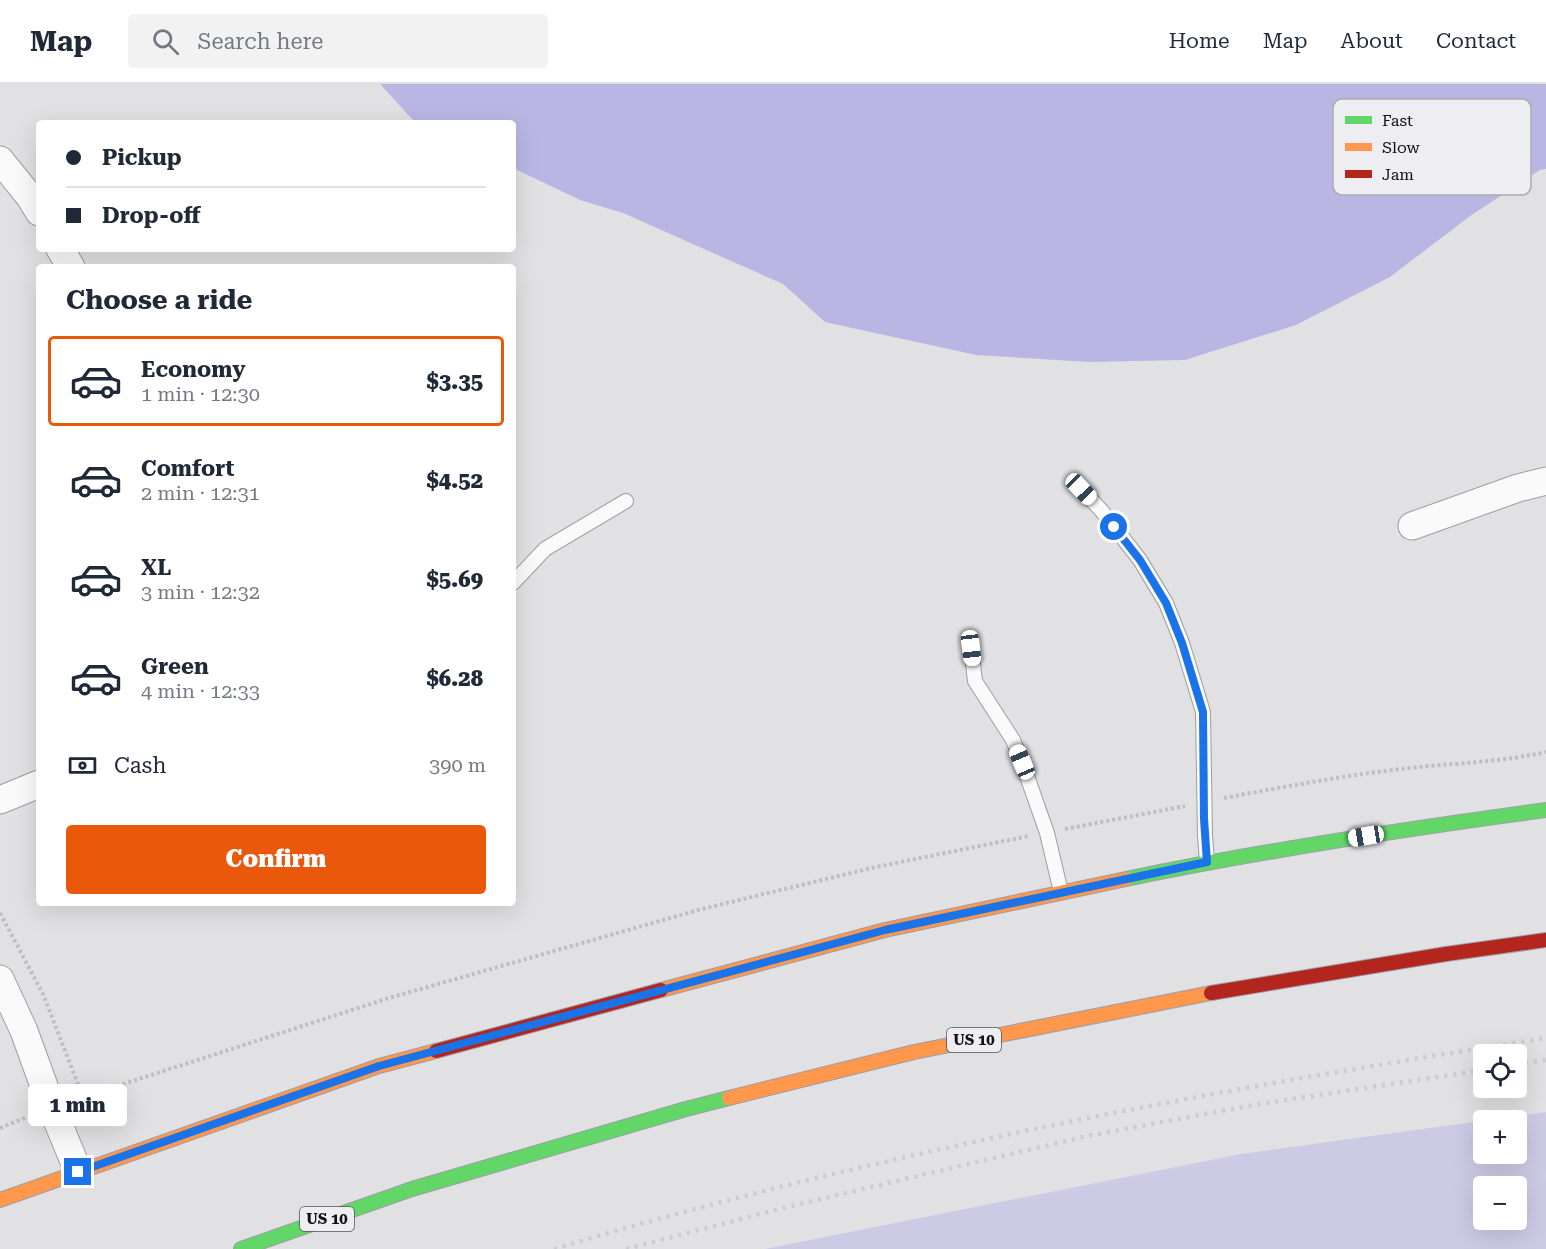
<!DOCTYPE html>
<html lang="en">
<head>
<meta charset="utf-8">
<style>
  body { margin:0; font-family:"Roboto Serif",serif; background:#f2f2f3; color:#1f2937; height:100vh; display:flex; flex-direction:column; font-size:22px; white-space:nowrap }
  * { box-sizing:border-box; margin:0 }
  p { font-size:20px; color:#747a83 }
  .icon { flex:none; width:33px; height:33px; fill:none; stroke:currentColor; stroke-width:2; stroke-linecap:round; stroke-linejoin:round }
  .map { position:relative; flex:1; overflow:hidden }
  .drawer { position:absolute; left:36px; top:180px; width:480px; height:642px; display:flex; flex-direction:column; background:#fff; border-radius:6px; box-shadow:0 6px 24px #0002 }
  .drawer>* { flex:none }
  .guide { position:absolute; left:36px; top:36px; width:480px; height:132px; border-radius:6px; box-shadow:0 6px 24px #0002; display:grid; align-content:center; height:132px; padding:0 30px; background:#fff }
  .controls { position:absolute; left:1473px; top:960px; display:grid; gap:12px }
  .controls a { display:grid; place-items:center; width:54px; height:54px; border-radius:6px; background:#fff; box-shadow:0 6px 24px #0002; font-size:30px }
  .end { position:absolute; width:27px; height:27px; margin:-14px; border:8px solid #1a73e8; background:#fff; box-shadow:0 0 0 3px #fff }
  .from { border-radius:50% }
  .bubble { position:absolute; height:42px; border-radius:6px; background:#fff; box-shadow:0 6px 24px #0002; font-size:20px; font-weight:800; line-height:42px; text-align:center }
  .car { position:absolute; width:18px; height:36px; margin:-18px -9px; border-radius:8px; box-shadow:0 0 4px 2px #0007; background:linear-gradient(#fff 24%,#345 0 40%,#fff 0 76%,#345 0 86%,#fff 0) }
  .guide b { display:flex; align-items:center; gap:21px; height:57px; font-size:22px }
  .guide b+b { border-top:2px solid #e0e1e3 }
  .guide i { width:15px; height:15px; background:#1f2937 }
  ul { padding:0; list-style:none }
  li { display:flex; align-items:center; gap:18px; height:90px; margin:0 12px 9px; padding:0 18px; border:3px solid transparent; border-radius:6px }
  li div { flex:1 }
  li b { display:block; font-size:22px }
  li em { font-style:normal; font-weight:800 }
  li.on { border-color:#ea580c }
  li>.icon { width:54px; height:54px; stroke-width:1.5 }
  h2 { padding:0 30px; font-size:27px; line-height:72px }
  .pay { display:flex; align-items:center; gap:15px; height:66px; padding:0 30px; font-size:22px }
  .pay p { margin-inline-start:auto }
  .action { display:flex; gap:12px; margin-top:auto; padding:12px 30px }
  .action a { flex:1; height:69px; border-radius:6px; background:#ea580c; color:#fff; font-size:24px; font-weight:800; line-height:69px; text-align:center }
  header { display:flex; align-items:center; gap:36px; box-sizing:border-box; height:84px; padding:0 30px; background:#fff; border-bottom:2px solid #e0e1e3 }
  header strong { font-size:28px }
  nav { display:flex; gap:33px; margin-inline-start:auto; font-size:21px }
  .search { width:420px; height:54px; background:#f2f2f3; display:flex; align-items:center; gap:15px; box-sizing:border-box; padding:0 21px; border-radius:6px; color:#747a83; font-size:22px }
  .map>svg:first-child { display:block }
  .green { fill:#cccae5; fill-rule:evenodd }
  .water { fill:#b9b6e4 }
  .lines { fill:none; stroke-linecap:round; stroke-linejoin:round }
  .lane-casing { stroke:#9e9ea1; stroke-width:16 }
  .street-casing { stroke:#9e9ea1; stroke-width:29 }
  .fast-casing { stroke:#9e9ea9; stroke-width:16 }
  .slow-casing { stroke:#9e9ea9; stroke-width:16 }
  .jam-casing { stroke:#9e9ea9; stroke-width:16 }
  .path { stroke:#bfbfbf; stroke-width:4; stroke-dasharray:3 3; stroke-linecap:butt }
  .lane { stroke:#fafafb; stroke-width:14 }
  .street { stroke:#fafafb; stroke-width:27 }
  .fast { stroke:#63d668; stroke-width:14 }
  .slow { stroke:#ff974d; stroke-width:14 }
  .jam { stroke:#b3261e; stroke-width:14 }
  .rail { stroke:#cccccd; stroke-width:4.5; stroke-dasharray:3 6; stroke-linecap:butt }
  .route { stroke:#1a73e8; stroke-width:8 }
  .labels { text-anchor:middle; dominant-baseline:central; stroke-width:4.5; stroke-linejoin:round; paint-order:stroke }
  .shield { fill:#ededf2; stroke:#545457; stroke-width:1.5 }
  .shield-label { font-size:15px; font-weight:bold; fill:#131314 }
  .key { fill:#ededf2; stroke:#acacaf; stroke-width:1.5 }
  .key-label { font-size:16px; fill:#131314 }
</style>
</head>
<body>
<header>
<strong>Map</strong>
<div class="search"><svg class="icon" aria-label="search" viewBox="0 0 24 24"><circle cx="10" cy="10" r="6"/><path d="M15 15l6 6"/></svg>Search here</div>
<nav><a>Home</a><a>Map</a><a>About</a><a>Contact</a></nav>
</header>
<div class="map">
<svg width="1546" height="1165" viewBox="0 0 1546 1165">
  <rect width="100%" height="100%" fill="#e1e1e4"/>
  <path class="green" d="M1546 1028V1165H765L1241 1070ZM1484 1036H1516V1070H1484ZM1484 1102H1516V1136H1484Z"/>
  <path class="water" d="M380 0H1546V85L1540 86 1470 132 1390 193 1296 241 1185 276 1089 278 976 271 825 238 783 200 623 129 580 116 513 84V39H420L412 35Z"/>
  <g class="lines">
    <defs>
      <path id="lane" d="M1081 405 1101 426 1140 476 1166 519 1182 559 1203 628 1205 752 1207 778
        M513 499 545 465 626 417
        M971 564 975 597 1013 656 1022 678 1047 749 1061 808"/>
      <path id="street" d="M0 76 30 113 39 128
        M60 165 71 183
        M1412 442 1518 404 1546 397
        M0 716 39 700
        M0 895 24 947 52 1024 78 1087"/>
      <path id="fast" d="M1126 795C1265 766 1405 745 1546 726
        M241 1165 412 1105 686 1025 729 1014"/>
      <path id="slow" d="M661 906 885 846 1126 795
        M729 1014 914 968 1211 909
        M0 1116 379 982 436 967"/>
      <path id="jam" d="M1211 909 1446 870 1546 856
        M436 967 661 906"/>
    </defs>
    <use href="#lane" class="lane-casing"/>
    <use href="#street" class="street-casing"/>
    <use href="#fast" class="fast-casing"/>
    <use href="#slow" class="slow-casing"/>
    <use href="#jam" class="jam-casing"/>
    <path class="path" d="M1224 714C1283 703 1341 692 1401 685 1449 679 1498 679 1546 668
      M1065 745 1185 722
      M0 829 43 910 83 1013
      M77 1015 389 914 702 825 876 783 1029 752
      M0 1044 27 1033"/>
    <use href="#lane" class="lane"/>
    <use href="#street" class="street"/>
    <use href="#fast" class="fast"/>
    <use href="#slow" class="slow"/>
    <use href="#jam" class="jam"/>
    <path class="rail" d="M1516 980 1546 976
      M554 1165C878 1068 1211 1006 1546 954
      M626 1165 787 1123 1087 1052 1259 1020 1484 986"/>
  </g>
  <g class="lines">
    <path class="route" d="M78 1088 379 982 885 846 1207 778 1204 735 1203 628 1182 559 1166 519 1140 476 1114 443"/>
  </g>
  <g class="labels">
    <g class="shield">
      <rect x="947" y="944" width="54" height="24" rx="4.5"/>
      <rect x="300" y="1123" width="54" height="24" rx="4.5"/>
    </g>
    <g class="shield-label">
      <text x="974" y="956">US 10</text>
      <text x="327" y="1135">US 10</text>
    </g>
  </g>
  <rect x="1333" y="15" width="198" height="96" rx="9" class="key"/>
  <rect x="1345" y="32" width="27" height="8" fill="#63d668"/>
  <rect x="1345" y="59" width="27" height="8" fill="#ff974d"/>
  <rect x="1345" y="86" width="27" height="8" fill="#b3261e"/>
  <g class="key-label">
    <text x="1382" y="42">Fast</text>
    <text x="1382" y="69">Slow</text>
    <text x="1382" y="96">Jam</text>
  </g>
</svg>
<div class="controls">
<a><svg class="icon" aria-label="locate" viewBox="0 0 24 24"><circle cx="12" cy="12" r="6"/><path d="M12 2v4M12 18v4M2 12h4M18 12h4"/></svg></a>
<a>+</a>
<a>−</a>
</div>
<i class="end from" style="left:1114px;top:443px"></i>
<i class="end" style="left:78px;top:1088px"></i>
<div class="bubble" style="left:28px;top:1000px;width:99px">1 min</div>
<i class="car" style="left:1081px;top:405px;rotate:136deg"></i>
<i class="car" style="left:971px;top:564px;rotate:173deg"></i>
<i class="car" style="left:1022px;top:678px;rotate:337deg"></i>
<i class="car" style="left:1366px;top:752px;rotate:261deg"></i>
<div class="guide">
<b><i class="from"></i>Pickup</b>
<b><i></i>Drop-off</b>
</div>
<section class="drawer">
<h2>Choose a ride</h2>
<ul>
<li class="on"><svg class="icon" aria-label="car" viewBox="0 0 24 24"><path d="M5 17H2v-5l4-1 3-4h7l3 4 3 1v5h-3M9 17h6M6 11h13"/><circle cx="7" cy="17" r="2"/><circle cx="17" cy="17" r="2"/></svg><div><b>Economy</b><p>1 min · 12:30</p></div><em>$3.35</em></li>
<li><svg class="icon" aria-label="car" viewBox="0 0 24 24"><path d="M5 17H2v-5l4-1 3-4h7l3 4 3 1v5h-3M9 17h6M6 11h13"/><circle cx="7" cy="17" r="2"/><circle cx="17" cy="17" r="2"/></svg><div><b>Comfort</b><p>2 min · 12:31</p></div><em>$4.52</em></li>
<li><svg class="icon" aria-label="car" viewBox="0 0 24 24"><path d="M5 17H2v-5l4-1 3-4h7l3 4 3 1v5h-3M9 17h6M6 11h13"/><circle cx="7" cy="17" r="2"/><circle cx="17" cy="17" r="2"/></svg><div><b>XL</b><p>3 min · 12:32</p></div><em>$5.69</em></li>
<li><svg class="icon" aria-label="car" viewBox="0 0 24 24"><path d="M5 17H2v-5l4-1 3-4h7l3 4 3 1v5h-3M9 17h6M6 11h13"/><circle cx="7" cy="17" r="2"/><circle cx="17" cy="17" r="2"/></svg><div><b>Green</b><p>4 min · 12:33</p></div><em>$6.28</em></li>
</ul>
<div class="pay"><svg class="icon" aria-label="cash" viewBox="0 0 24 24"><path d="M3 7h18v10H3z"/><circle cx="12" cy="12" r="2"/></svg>Cash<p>390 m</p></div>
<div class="action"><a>Confirm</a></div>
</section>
</div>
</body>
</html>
